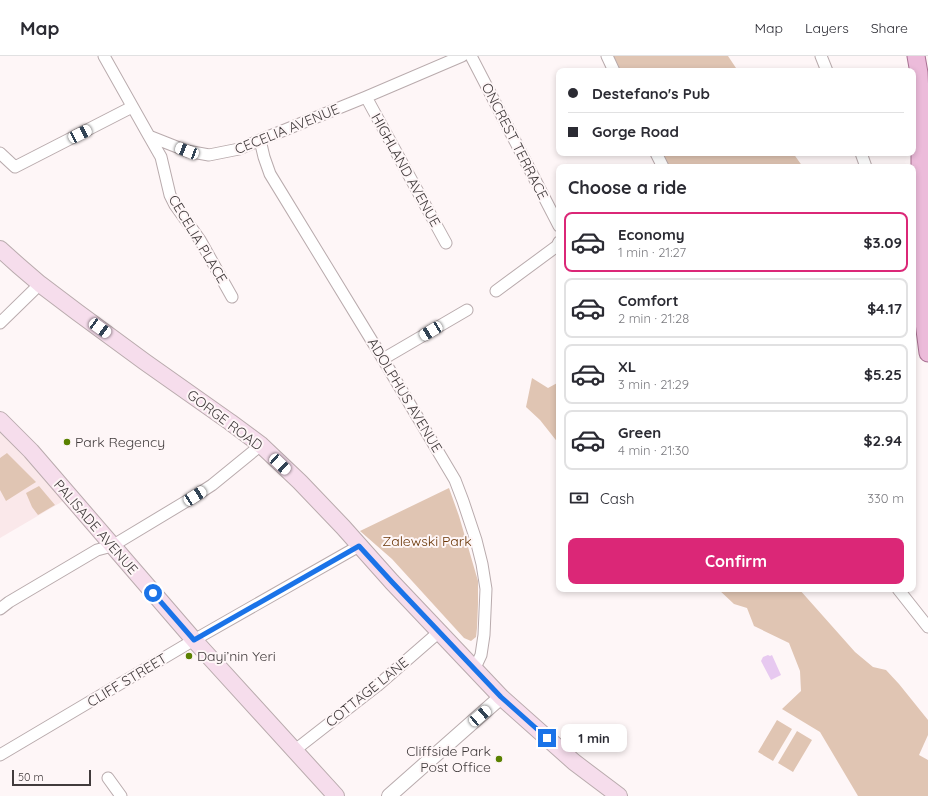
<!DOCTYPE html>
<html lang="en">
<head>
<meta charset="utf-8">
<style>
  body { margin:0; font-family:Quicksand,sans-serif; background:#f2f2f3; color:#2b2b33; height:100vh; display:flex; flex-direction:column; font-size:15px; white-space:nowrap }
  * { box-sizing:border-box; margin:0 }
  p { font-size:13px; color:#7c7c81 }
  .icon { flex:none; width:22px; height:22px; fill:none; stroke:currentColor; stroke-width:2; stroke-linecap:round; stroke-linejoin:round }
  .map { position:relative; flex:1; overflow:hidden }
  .side { position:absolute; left:556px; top:108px; width:360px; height:428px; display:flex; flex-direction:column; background:#fff; border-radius:8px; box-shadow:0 2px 6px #0003 }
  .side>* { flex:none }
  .banner { position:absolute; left:556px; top:12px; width:360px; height:88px; border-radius:8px; box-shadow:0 2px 6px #0003; display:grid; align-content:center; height:88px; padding:0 12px; background:#fff }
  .scale { position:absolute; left:12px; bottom:10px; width:79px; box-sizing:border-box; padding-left:4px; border:2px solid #413b3c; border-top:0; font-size:11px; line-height:14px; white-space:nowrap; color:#413b3c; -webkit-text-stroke:3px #fef6f7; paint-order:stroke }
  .end { position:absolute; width:18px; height:18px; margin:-9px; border:5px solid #1a73e8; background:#fff; box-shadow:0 0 0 2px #fff }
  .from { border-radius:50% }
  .bubble { position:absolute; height:28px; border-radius:8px; background:#fff; box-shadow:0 2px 6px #0003; font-size:13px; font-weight:700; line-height:28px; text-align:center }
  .car { position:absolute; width:12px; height:24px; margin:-12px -6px; border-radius:5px; box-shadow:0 0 3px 1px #0007; background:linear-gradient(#fff 24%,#345 0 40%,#fff 0 76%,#345 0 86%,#fff 0) }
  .banner b { display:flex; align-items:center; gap:14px; height:38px; font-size:15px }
  .banner b+b { border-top:1px solid #e1e1e2 }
  .banner i { width:10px; height:10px; background:#2b2b33 }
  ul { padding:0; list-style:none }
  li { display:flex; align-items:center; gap:12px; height:60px; margin:0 8px 6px; padding:0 4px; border:2px solid #e1e1e2; border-radius:8px }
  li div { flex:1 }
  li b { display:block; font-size:15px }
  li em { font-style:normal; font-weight:700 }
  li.on { border-color:#db2777 }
  li>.icon { width:36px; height:36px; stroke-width:1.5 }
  h2 { padding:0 12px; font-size:18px; line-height:48px }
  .pay { display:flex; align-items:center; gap:10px; height:44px; padding:0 12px; font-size:15px }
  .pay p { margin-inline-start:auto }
  .button { display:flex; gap:8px; margin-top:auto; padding:8px 12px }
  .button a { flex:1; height:46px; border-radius:8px; background:#db2777; color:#fff; font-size:16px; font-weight:700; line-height:46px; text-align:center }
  header { display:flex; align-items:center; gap:24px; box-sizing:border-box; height:56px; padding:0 20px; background:#fff; border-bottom:1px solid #e1e1e2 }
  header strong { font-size:19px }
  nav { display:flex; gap:22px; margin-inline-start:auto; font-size:14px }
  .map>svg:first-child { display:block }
  .built { fill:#fae8ea }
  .green { fill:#e0c5b3 }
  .water { fill:#e7c9f0 }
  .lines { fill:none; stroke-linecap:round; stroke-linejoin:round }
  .minor-casing { stroke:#b9abad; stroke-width:13 }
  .tertiary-casing { stroke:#b9abad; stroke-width:16 }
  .secondary-casing { stroke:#b9abad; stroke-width:18 }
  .primary-casing { stroke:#a87192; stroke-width:19 }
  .minor { stroke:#fff; stroke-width:11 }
  .tertiary { stroke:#fff; stroke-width:14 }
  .secondary { stroke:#f6ddec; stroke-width:16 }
  .primary { stroke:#ecbbda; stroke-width:17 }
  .route { stroke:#1a73e8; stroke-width:5 }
  .poi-dot { fill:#5a8100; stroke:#fef6f7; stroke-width:1.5 }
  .labels { text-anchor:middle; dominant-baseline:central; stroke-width:4; stroke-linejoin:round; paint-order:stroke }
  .street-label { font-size:14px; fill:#413b3c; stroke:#fef6f7 }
  .poi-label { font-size:14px; fill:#413b3c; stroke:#fef6f7; text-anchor:start }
  .park-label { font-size:14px; fill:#693505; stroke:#fef6f7 }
</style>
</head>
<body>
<header>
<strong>Map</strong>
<nav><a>Map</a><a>Layers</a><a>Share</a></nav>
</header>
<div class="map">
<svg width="928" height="740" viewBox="0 0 928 740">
  <rect width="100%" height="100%" fill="#fef6f7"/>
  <path class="built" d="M0 364 70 441 0 482Z"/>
  <path class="green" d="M607 0H728L738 15H614Z
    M656 97H793L803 111H663Z
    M532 322 548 332 559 326V388L540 364 526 351Z
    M7 397 36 426 6 445 0 434V402Z
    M39 430 55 449 38 459 32 451 26 437Z
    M449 432 459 460 478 525V548L477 572 476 581 471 585 464 582 392 503 360 475Z
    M718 533H799L855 596 873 611 886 614 899 628 928 664V679L919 699 928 704V740H858L820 676 782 653 801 635 800 615 789 587 754 570 747 552 734 548Z
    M777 664 792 673 773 705 758 696Z
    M797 675 812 684 793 716 778 707Z"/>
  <path class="water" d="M768 599 770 600 772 599 781 619 771 624 761 605 763 601Z"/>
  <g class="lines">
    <defs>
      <path id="minor" d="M104 0 149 80 187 95 209 99 239 93 260 84 366 41 462 0
        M471 0 559 170
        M607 0 614 15
        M821 0 827 15
        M366 41 446 187
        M149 80 161 101 170 139 175 149 200 184 232 241
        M260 84 264 101 270 118 383 303 455 424 463 445 476 484 482 508 486 533 484 579 481 599 474 614
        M0 97 15 111 132 51
        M656 97 663 111
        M861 97 866 111
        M496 235 557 190 559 186
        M0 267 40 228
        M383 303 467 254
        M898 533 928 571
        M0 553 9 546 97 494 112 490 195 440 212 429 261 389
        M295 694 377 630 439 576
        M0 699 194 584 359 490
        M108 722 121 740"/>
      <path id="tertiary" d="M389 740 501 641"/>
      <path id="secondary" d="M0 193 19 210 40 228 77 256 145 306 230 366 261 389 300 426 343 471 392 526 501 641 574 706 619 740
        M0 364 31 395 194 584 336 740"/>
      <path id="primary" d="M916 0 919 17 920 38V140L922 251 928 297"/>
    </defs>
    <use href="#minor" class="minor-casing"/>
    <use href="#tertiary" class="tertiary-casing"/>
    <use href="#secondary" class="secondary-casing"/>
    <use href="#primary" class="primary-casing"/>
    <use href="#minor" class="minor"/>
    <use href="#tertiary" class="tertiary"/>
    <use href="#secondary" class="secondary"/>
    <use href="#primary" class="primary"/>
  </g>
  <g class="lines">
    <path class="route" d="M153 537 194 584 359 490 392 526 501 641 547 682"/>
  </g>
  <g class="poi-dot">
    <circle cx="67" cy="386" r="4"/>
    <circle cx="189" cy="600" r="4"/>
    <circle cx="499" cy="703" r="4"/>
  </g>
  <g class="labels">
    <g class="street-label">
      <text transform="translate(287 73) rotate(-22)">CECELIA AVENUE</text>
      <text transform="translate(515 85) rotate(63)">ONCREST TERRACE</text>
      <text transform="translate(406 114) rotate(61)">HIGHLAND AVENUE</text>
      <text transform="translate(198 183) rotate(59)">CECELIA PLACE</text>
      <text transform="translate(405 339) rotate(59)">ADOLPHUS AVENUE</text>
      <text transform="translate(225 364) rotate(37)">GORGE ROAD</text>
      <text transform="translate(96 471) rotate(49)">PALISADE AVENUE</text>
      <text transform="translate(127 624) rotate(-31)">CLIFF STREET</text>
      <text transform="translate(367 636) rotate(-39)">COTTAGE LANE</text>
    </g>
    <g class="poi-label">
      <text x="75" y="386">Park Regency</text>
      <text x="197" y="600">Dayi’nin Yeri</text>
      <text x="491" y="695" text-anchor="end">Cliffside Park<tspan x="491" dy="16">Post Office</tspan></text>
    </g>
    <g class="park-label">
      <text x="427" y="485">Zalewski Park</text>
    </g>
  </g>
</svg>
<div class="scale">50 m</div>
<i class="end from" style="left:153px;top:537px"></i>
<i class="end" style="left:547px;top:682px"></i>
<div class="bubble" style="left:561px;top:668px;width:66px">1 min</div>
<i class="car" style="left:80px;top:78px;rotate:63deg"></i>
<i class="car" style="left:187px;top:95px;rotate:291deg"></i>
<i class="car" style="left:100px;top:272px;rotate:126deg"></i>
<i class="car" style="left:431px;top:275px;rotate:239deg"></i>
<i class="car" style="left:280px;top:408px;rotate:133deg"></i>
<i class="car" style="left:195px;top:440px;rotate:57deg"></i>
<i class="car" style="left:480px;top:660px;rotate:49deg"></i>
<div class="banner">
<b><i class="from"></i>Destefano's Pub</b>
<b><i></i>Gorge Road</b>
</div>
<section class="side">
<h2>Choose a ride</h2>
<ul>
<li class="on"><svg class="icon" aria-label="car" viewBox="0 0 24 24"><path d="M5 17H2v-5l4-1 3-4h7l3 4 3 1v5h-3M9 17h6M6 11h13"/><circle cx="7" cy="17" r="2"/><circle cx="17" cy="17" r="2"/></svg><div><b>Economy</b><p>1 min · 21:27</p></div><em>$3.09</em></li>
<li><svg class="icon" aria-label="car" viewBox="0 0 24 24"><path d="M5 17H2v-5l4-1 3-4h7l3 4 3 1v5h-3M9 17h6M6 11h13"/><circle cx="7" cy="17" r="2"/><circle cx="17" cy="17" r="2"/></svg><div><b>Comfort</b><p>2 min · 21:28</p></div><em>$4.17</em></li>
<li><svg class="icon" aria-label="car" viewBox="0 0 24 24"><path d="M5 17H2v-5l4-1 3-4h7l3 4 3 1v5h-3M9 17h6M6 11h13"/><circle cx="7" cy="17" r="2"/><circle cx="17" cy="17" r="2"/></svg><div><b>XL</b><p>3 min · 21:29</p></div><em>$5.25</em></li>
<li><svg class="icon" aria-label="car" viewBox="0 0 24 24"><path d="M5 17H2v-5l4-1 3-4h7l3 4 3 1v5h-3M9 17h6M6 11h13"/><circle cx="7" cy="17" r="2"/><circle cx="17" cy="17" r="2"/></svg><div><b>Green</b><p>4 min · 21:30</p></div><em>$2.94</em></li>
</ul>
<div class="pay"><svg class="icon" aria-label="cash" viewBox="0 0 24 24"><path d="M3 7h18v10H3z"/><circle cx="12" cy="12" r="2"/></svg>Cash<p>330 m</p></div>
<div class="button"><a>Confirm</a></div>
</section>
</div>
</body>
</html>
